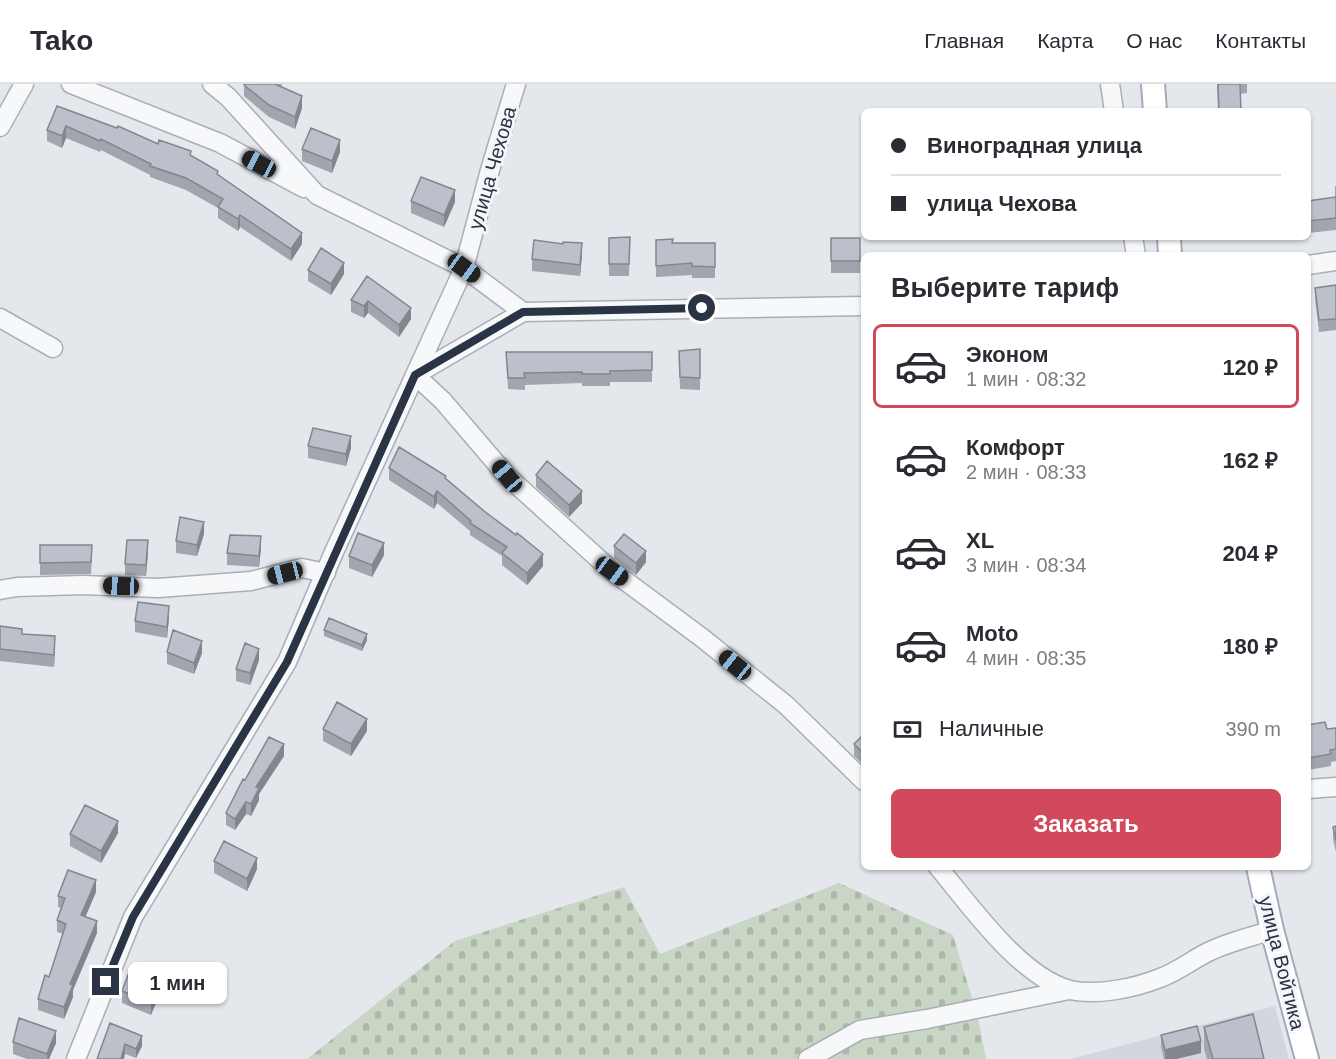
<!DOCTYPE html>
<html lang="ru">
<head>
<meta charset="utf-8">
<style>
  body { margin:0; font-family:Arial,sans-serif; background:#f7f7f7; color:#2b2b33; height:100vh; display:flex; flex-direction:column; font-size:22px; white-space:nowrap }
  * { box-sizing:border-box; margin:0 }
  p { font-size:20px; color:#7c7c81 }
  .icon { flex:none; width:33px; height:33px; fill:none; stroke:currentColor; stroke-width:2; stroke-linecap:round; stroke-linejoin:round }
  .map { position:relative; flex:1; overflow:hidden }
  .drawer { position:absolute; left:861px; top:168px; width:450px; height:618px; display:flex; flex-direction:column; background:#fff; border-radius:9px; box-shadow:0 2px 4px #0004 }
  .drawer>* { flex:none }
  .hud { position:absolute; left:861px; top:24px; width:450px; height:132px; border-radius:9px; box-shadow:0 2px 4px #0004; display:grid; align-content:center; height:132px; padding:0 30px; background:#fff }
  .end { position:absolute; width:27px; height:27px; margin:-14px; border:8px solid #2b3445; background:#fff; box-shadow:0 0 0 3px #fff }
  .from { border-radius:50% }
  .bubble { position:absolute; height:42px; border-radius:9px; background:#fff; box-shadow:0 2px 4px #0004; font-size:20px; font-weight:700; line-height:42px; text-align:center }
  .car { position:absolute; width:18px; height:36px; margin:-18px -9px; border-radius:8px; box-shadow:0 0 4px 2px #0007; background:linear-gradient(#222 24%,#8ab4d8 0 40%,#222 0 76%,#8ab4d8 0 86%,#222 0) }
  .hud b { display:flex; align-items:center; gap:21px; height:57px; font-size:22px }
  .hud b+b { border-top:2px solid #e1e1e2 }
  .hud i { width:15px; height:15px; background:#2b2b33 }
  ul { padding:0; list-style:none }
  li { display:flex; align-items:center; gap:18px; height:84px; margin:0 12px 9px; padding:0 18px; border:3px solid transparent; border-radius:9px }
  li div { flex:1 }
  li b { display:block; font-size:22px }
  li em { font-style:normal; font-weight:700 }
  li.active { border-color:#d1495b }
  li>.icon { width:54px; height:54px; stroke-width:1.5 }
  h2 { padding:0 30px; font-size:27px; line-height:72px }
  .pay { display:flex; align-items:center; gap:15px; height:66px; padding:0 30px; font-size:22px }
  .pay p { margin-inline-start:auto }
  .cta { display:flex; gap:12px; margin-top:auto; padding:12px 30px }
  .cta a { flex:1; height:69px; border-radius:9px; background:#d1495b; color:#fff; font-size:24px; font-weight:700; line-height:69px; text-align:center }
  header { display:flex; align-items:center; gap:36px; box-sizing:border-box; height:84px; padding:0 30px; background:#fff; border-bottom:2px solid #e1e1e2 }
  header strong { font-size:28px }
  nav { display:flex; gap:33px; margin-inline-start:auto; font-size:21px }
  .map>svg:first-child { display:block }
  .built { fill:#d2d6de }
  .cemetery { fill:url(#cemetery-stones) }
  .lines { fill:none; stroke-linecap:round; stroke-linejoin:round }
  .minor-casing { stroke:#a9aeb7; stroke-width:21 }
  .major-casing { stroke:#a3abb8; stroke-width:26 }
  .minor { stroke:#f7f8fa; stroke-width:18 }
  .major { stroke:#fff; stroke-width:22 }
  .wall { fill:#a1a5ae }
  .shaded-wall { fill:#83868d }
  .building { fill:#bbc0ca; stroke:#83868d; stroke-width:1.5 }
  .route { stroke:#2b3445; stroke-width:8 }
  .labels { text-anchor:middle; dominant-baseline:central; stroke-width:6; stroke-linejoin:round; paint-order:stroke }
  .street-label { font-size:20px; fill:#2b3445; stroke:#f4f6f9 }
</style>
</head>
<body>
<header>
<strong>Tako</strong>
<nav><a>Главная</a><a>Карта</a><a>О нас</a><a>Контакты</a></nav>
</header>
<div class="map">
<svg width="1336" height="975" viewBox="0 0 1336 975">
  <defs>
    <pattern id="cemetery-stones" width="16" height="16" patternUnits="userSpaceOnUse" patternTransform="scale(1.5)"><rect width="16" height="16" fill="#c9d6c5"/><path d="M2 7V4a2 2 0 0 1 4 0v3zM10 15v-3a2 2 0 0 1 4 0v3z" fill="#adb8ab"/></pattern>
  </defs>
  <rect width="100%" height="100%" fill="#e4e7ec"/>
  <path class="built" d="M1275 922 1289 975H1070Z"/>
  <path class="cemetery" d="M839 799 953 851 978 934 986 975H307L455 857 624 803 660 870Z"/>
  <g class="lines">
    <defs>
      <path id="minor" d="M71 0 220 59 304 104
        M212 0 228 13 317 111 464 184 523 228 864 222
        M1110 0 1114 27
        M0 43 24 0
        M1133 153 1136 171
        M1308 181 1336 177
        M523 228 415 291 443 317 507 392 612 487 701 553 786 621 864 697
        M0 234 53 264
        M0 506 17 503 83 501 158 504 251 497 302 484 326 489
        M1308 705 1336 703
        M938 783C970 821 1020 893 1070 906 1097 912 1135 904 1160 894 1177 888 1192 876 1208 868 1228 858 1251 853 1272 846
        M76 975 133 833 287 578 334 468 464 184 490 86 516 0
        M808 975 860 946 927 935 1069 906"/>
      <path id="major" d="M1153 0 1155 27
        M1169 153 1170 171
        M1258 783 1272 846 1307 975"/>
    </defs>
    <use href="#minor" class="minor-casing"/>
    <use href="#major" class="major-casing"/>
    <use href="#minor" class="minor"/>
    <use href="#major" class="major"/>
  </g>
  <path class="wall" d="M282 0 281 3 302 24 295 45 269 33 244 12V1Z
    M1217 0H1247V9L1240 10 1241 27H1218Z
    M57 22 191 72 218 91 302 160 291 177 240 143 238 147 218 134V124L186 106 150 93V91L101 66 100 68 66 54 62 64 47 57V46Z
    M302 65 340 68 332 89 302 77Z
    M1335 102H1336V146L1308 149V117L1335 114Z
    M411 117 455 118 444 143 411 129Z
    M630 153 629 192H609V154Z
    M831 154H860V189H831Z
    M656 156 672 159H715V194H692V191L656 193Z
    M582 171 580 192 532 187V175Z
    M308 186 344 190 331 211 308 197Z
    M367 192 411 235 399 253 368 229 364 234 351 228V216Z
    M1336 201V246L1319 248 1315 215V204Z
    M700 265V306L680 305 679 278Z
    M506 268H652V298H610V302H582V299L525 301V306L508 305Z
    M308 362 351 364 346 382 308 374Z
    M389 384 446 395 543 482 527 501 502 481V472L470 451V447L437 419 434 425 389 396Z
    M536 391 582 419 569 433 536 403Z
    M204 450 197 472 176 469V457Z
    M40 461 92 473 91 490 40 491Z
    M614 462 646 478 636 491 614 474Z
    M261 464 259 483 227 481V469Z
    M148 468 146 492 125 491V480Z
    M384 471 372 493 349 484V472Z
    M169 533 167 554 135 548V537Z
    M0 542 55 564 54 583 0 577Z
    M324 546 367 556 362 567 324 552Z
    M167 568 202 569 194 590 167 580Z
    M259 576 250 601 236 597V585Z
    M1308 641 1327 645 1336 644V677L1331 678V682L1308 686Z
    M323 645 367 647 351 672 323 657Z
    M864 650V681L854 672V660Z
    M284 672 259 710V716L251 732 246 730 235 746 226 741V729L245 696Z
    M1336 742V768L1333 755V743Z
    M118 749 101 779 70 762V750Z
    M214 777 257 785 247 807 214 789Z
    M96 808 85 833 97 849 73 906V913L64 935 38 926V915L49 893 63 850 57 848V836L61 824 58 823V812Z
    M122 907 158 914 151 931 122 919Z
    M110 939 142 962 136 974 125 970Z
    M1204 943 1264 975H1207L1204 965Z
    M1161 951 1201 969 1176 975H1164L1161 963Z
    M13 958 56 959 49 975H27L13 970Z"/>
  <path class="shaded-wall" d="M302 12V24L295 45V33Z
    M66 42V54L62 64V52Z
    M340 56V68L332 89V77Z
    M455 106V118L444 143V131Z
    M240 131V143L238 147V135Z
    M302 149V160L291 177V165Z
    M582 159V171L580 192V181Z
    M344 179V190L331 211V200Z
    M368 217V229L364 234V222Z
    M411 224V235L399 253V241Z
    M351 352V364L346 382V370Z
    M437 407V419L434 425V413Z
    M582 407V419L569 433V421Z
    M204 438V450L197 472V461Z
    M261 452V464L259 483V472Z
    M148 456V468L146 492V481Z
    M384 459V471L372 493V481Z
    M646 467V478L636 491V479Z
    M543 470V482L527 501V489Z
    M169 522V533L167 554V543Z
    M367 550V556L362 567V561Z
    M55 552V564L54 583V571Z
    M202 557V569L194 590V579Z
    M259 565V576L250 601V589Z
    M367 635V647L351 672V660Z
    M284 660V672L259 710V716L251 732V720L256 703Z
    M246 718V730L235 746V735Z
    M118 737V749L101 779V767Z
    M257 774V785L247 807V795Z
    M96 796V808L81 843V831Z
    M97 837V849L73 906V913L64 935V923L70 900Z
    M158 902V914L151 931V919Z
    M56 947V959L49 975H47V970Z
    M142 952V962L136 974V965Z
    M1201 957V969L1176 975H1165V966Z
    M125 960V970L124 975H121Z"/>
  <path class="building" d="M244 0H275L302 12 295 33 269 21 244 1Z
    M1218 0H1240L1241 27H1219Z
    M57 22 117 44 118 42 158 60 159 56 191 67 190 71 218 87 217 90 302 149 291 165 240 131 238 135 218 123 223 115 186 94 150 82 151 80 101 55 100 57 66 42 62 52 47 46Z
    M311 44 340 56 332 77 302 65Z
    M421 93 455 106 444 131 411 117Z
    M1336 113V134L1308 137V117Z
    M630 153 629 180H609V154Z
    M831 154H860V177H831Z
    M673 155 672 159H715V183L692 182V179L656 182V156Z
    M534 156 563 160V158L582 159 580 181 532 175Z
    M321 164 344 179 331 200 308 186Z
    M367 192 411 224 399 241 368 217 364 222 351 216Z
    M1336 201V235L1319 236 1315 204Z
    M700 265V294L680 293 679 267Z
    M506 268H652V286L610 287V290H582V288L524 289 525 294H508Z
    M313 344 351 352 346 370 308 362Z
    M399 363 446 392 445 394 484 427 516 451 517 449 543 470 527 489 502 469 507 463 470 439 471 437 437 407 434 413 389 384Z
    M547 377 582 407 569 421 536 391Z
    M180 433 204 438 197 461 176 457Z
    M358 449 384 459 372 481 349 472Z
    M624 450 646 467 636 479 614 462Z
    M230 451 261 452 259 472 227 469Z
    M127 456H148L146 481 125 480Z
    M40 461H92L91 478 40 479Z
    M138 518 169 522 167 543 135 537Z
    M329 534 367 550 362 561 324 546Z
    M0 542 22 545V550L55 552 54 571 0 565Z
    M173 546 202 557 194 579 167 568Z
    M245 559 259 565 250 589 236 585Z
    M337 618 367 635 351 660 323 645Z
    M1325 638 1327 645 1336 644V665L1330 666 1331 670 1308 674V641Z
    M864 650V670L854 660Z
    M269 653 284 660 256 703 259 704 251 720 246 718 235 735 226 729 243 695 245 696Z
    M85 721 118 737 101 767 70 750Z
    M1336 742V756L1333 743Z
    M224 757 257 774 247 795 214 777Z
    M68 786 96 796 81 831 97 837 70 900 73 901 64 923 38 915 45 891 49 893 66 840 57 836 65 814 58 812Z
    M128 891 158 902 151 919 122 907Z
    M1253 930 1264 975H1213L1204 943Z
    M19 934 56 947 47 970 13 958Z
    M110 939 142 952 136 965 125 960 121 975H97Z
    M1197 942 1201 957 1165 966 1161 951Z"/>
  <g class="lines">
    <path class="route" d="M106 898 133 833 287 578 415 291 523 228 702 224"/>
  </g>
  <g class="labels">
    <g class="street-label">
      <text transform="translate(492 84) rotate(-74)">улица Чехова</text>
      <text transform="translate(1282 879) rotate(76)">улица Войтика</text>
    </g>
  </g>
</svg>
<i class="end from" style="left:702px;top:224px"></i>
<i class="end" style="left:106px;top:898px"></i>
<div class="bubble" style="left:128px;top:878px;width:99px">1 мин</div>
<i class="car" style="left:259px;top:80px;rotate:298deg"></i>
<i class="car" style="left:464px;top:184px;rotate:126deg"></i>
<i class="car" style="left:507px;top:392px;rotate:320deg"></i>
<i class="car" style="left:612px;top:487px;rotate:126deg"></i>
<i class="car" style="left:285px;top:489px;rotate:256deg"></i>
<i class="car" style="left:121px;top:502px;rotate:272deg"></i>
<i class="car" style="left:735px;top:581px;rotate:309deg"></i>
<div class="hud">
<b><i class="from"></i>Виноградная улица</b>
<b><i></i>улица Чехова</b>
</div>
<section class="drawer">
<h2>Выберите тариф</h2>
<ul>
<li class="active"><svg class="icon" aria-label="car" viewBox="0 0 24 24"><path d="M5 17H2v-5l4-1 3-4h7l3 4 3 1v5h-3M9 17h6M6 11h13"/><circle cx="7" cy="17" r="2"/><circle cx="17" cy="17" r="2"/></svg><div><b>Эконом</b><p>1 мин · 08:32</p></div><em>120 ₽</em></li>
<li><svg class="icon" aria-label="car" viewBox="0 0 24 24"><path d="M5 17H2v-5l4-1 3-4h7l3 4 3 1v5h-3M9 17h6M6 11h13"/><circle cx="7" cy="17" r="2"/><circle cx="17" cy="17" r="2"/></svg><div><b>Комфорт</b><p>2 мин · 08:33</p></div><em>162 ₽</em></li>
<li><svg class="icon" aria-label="car" viewBox="0 0 24 24"><path d="M5 17H2v-5l4-1 3-4h7l3 4 3 1v5h-3M9 17h6M6 11h13"/><circle cx="7" cy="17" r="2"/><circle cx="17" cy="17" r="2"/></svg><div><b>XL</b><p>3 мин · 08:34</p></div><em>204 ₽</em></li>
<li><svg class="icon" aria-label="car" viewBox="0 0 24 24"><path d="M5 17H2v-5l4-1 3-4h7l3 4 3 1v5h-3M9 17h6M6 11h13"/><circle cx="7" cy="17" r="2"/><circle cx="17" cy="17" r="2"/></svg><div><b>Moto</b><p>4 мин · 08:35</p></div><em>180 ₽</em></li>
</ul>
<div class="pay"><svg class="icon" aria-label="cash" viewBox="0 0 24 24"><path d="M3 7h18v10H3z"/><circle cx="12" cy="12" r="2"/></svg>Наличные<p>390 m</p></div>
<div class="cta"><a>Заказать</a></div>
</section>
</div>
</body>
</html>
